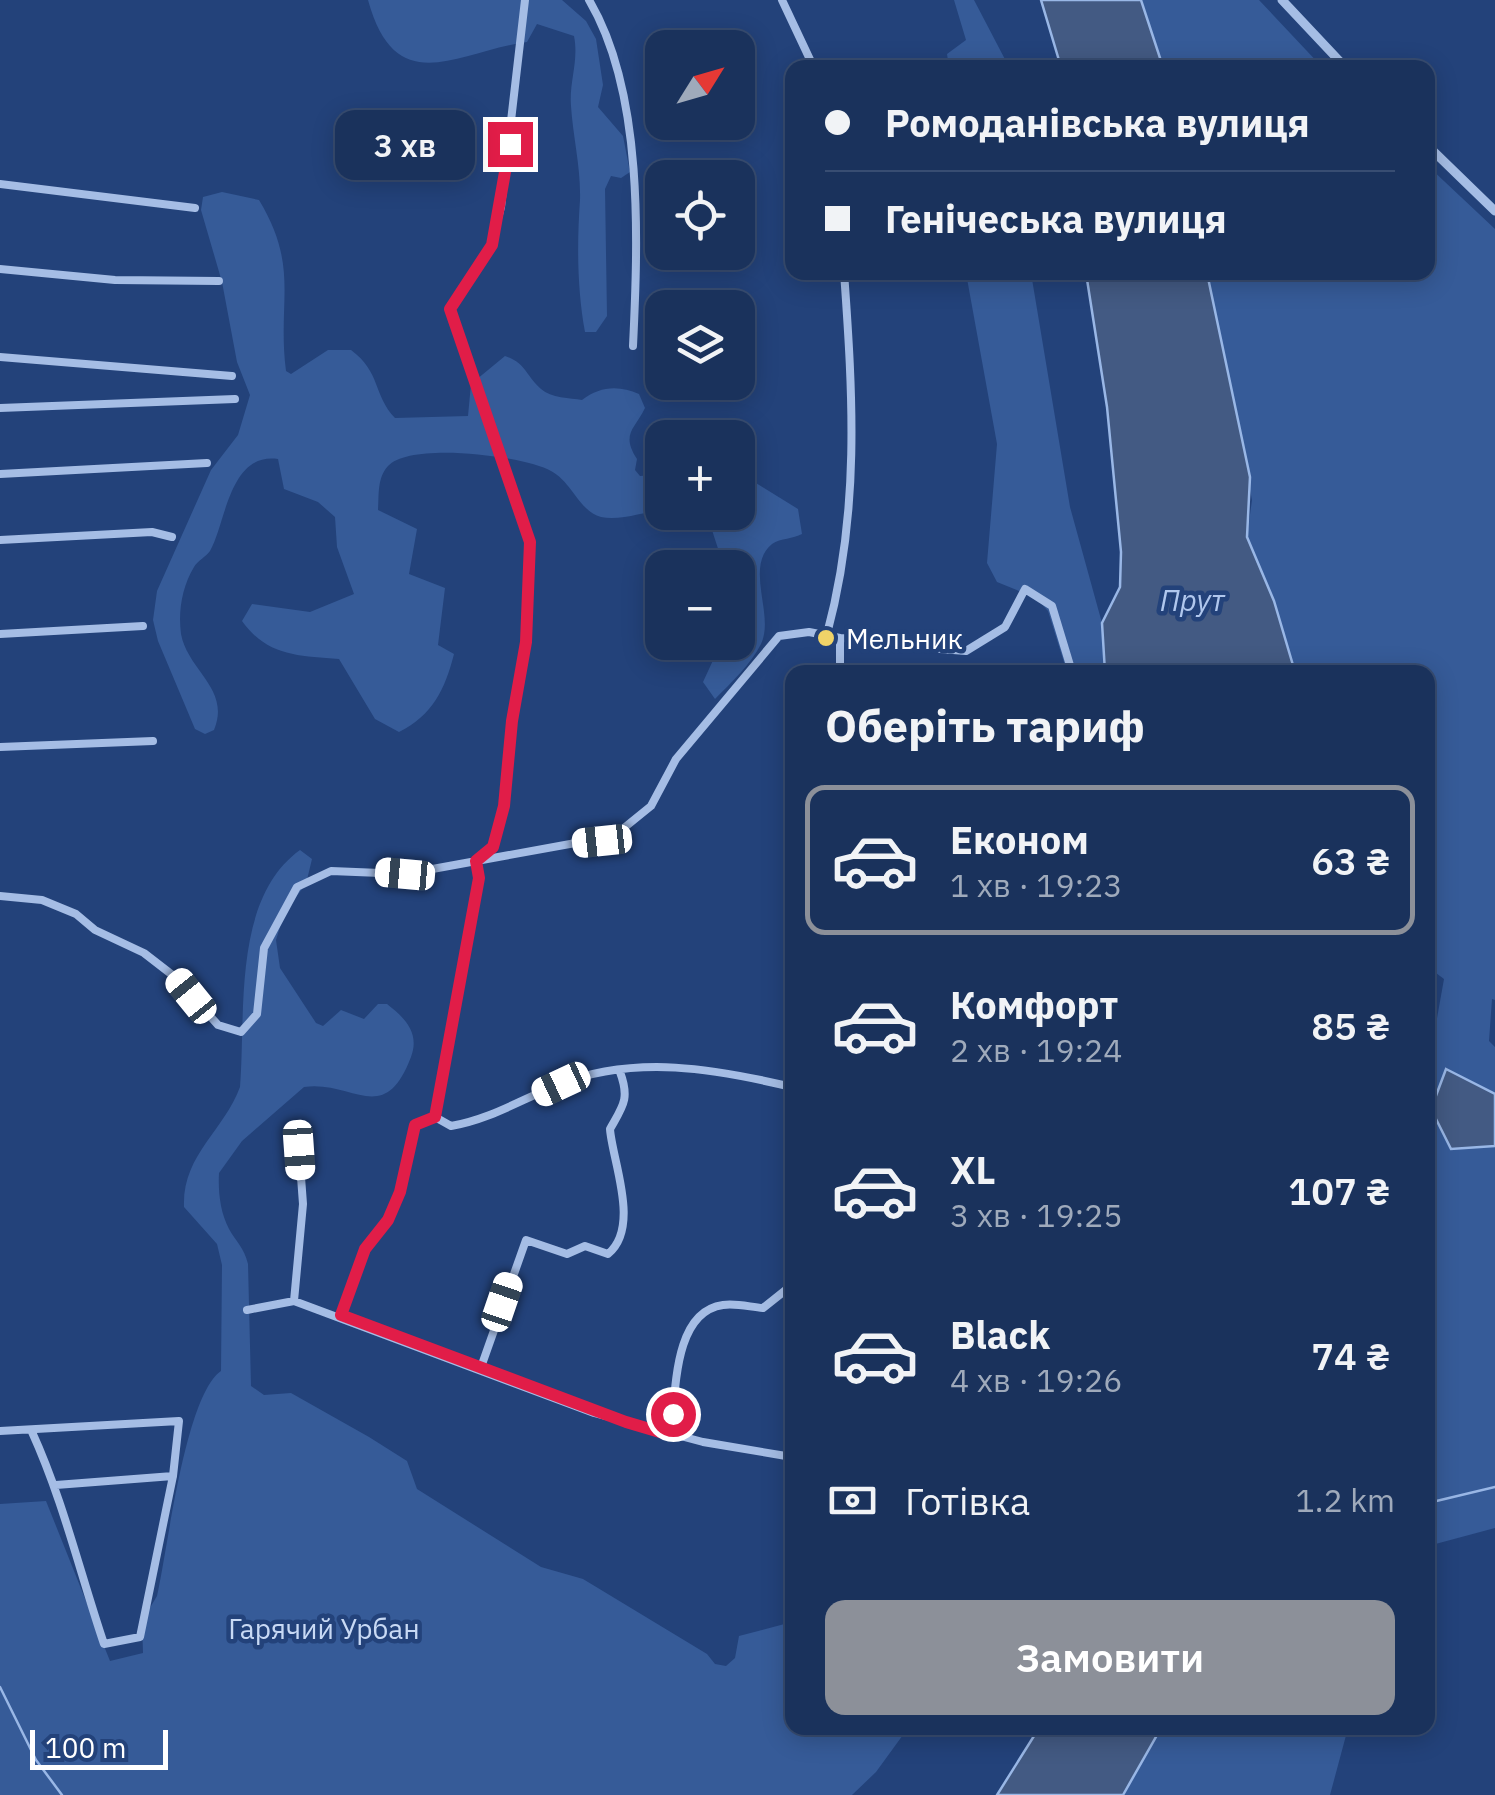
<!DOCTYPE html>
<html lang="uk">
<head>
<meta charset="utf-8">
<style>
  body { margin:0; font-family:"IBM Plex Sans",sans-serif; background:#233a62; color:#f1f3f6; height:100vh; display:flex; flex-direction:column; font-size:38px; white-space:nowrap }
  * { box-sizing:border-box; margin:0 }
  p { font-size:32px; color:#9faabb }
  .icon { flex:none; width:55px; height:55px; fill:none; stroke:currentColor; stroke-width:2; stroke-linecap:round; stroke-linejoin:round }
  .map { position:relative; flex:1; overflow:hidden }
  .drawer { position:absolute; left:785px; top:665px; width:650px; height:1070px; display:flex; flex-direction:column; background:#1a325c; border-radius:20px; box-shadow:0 5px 25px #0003,0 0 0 2px #384d72 }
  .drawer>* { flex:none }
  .top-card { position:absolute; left:785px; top:60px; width:650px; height:220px; border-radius:20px; box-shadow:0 5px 25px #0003,0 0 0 2px #384d72; display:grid; align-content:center; height:220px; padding:0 40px; background:#1a325c }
  .needle { width:65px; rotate:53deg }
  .buttons { position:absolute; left:645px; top:30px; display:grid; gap:20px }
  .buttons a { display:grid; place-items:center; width:110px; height:110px; border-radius:20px; background:#1a325c; box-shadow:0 5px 25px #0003,0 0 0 2px #384d72; font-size:50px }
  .scale { position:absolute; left:30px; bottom:25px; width:138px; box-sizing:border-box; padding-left:10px; border:5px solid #fff; border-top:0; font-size:28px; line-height:35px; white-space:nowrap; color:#fff; -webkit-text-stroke:8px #23427a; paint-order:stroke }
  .end { position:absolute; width:45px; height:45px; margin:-22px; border:12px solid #e11d48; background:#fff; box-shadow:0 0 0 5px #fff }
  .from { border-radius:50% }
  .bubble { position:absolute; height:70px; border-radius:20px; background:#1a325c; box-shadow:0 5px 25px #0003,0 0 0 2px #384d72; font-size:32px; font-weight:600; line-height:70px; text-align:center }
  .car { position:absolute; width:30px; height:60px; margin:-30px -15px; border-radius:12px; box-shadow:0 0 8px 2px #0007; background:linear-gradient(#fff 24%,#345 0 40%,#fff 0 76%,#345 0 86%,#fff 0) }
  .top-card b { display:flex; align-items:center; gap:35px; height:95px; font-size:38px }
  .top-card b+b { border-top:2px solid #384d72 }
  .top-card i { width:25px; height:25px; background:#f1f3f6 }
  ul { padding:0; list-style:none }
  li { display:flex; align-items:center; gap:30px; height:150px; margin:0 20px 15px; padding:0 20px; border:5px solid transparent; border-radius:20px }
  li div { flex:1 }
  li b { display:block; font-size:38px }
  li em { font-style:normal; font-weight:600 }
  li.selected { border-color:#8c9099 }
  li>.icon { width:90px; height:90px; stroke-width:1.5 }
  h2 { padding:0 40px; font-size:45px; line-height:120px }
  .pay { display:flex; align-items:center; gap:25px; height:110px; padding:0 40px; font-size:38px }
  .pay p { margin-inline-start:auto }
  .primary-button { display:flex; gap:20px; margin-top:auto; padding:20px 40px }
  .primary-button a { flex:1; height:115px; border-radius:20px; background:#8c9099; color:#fff; font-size:40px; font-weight:600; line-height:115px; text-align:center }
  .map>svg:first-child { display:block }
  .green { fill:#365b98 }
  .water { fill:#435a83; stroke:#99b7e6; stroke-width:2.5 }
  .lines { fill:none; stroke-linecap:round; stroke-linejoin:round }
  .stream { stroke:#99b7e6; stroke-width:2.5 }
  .minor { stroke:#a5bde5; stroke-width:8 }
  .tertiary { stroke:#a5bde5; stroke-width:9 }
  .route { stroke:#e11d48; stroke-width:12 }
  .poi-dot { fill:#f0d368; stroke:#23427a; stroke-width:4 }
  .labels { text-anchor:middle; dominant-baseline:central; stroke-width:9; stroke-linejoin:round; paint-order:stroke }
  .poi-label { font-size:28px; fill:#fff; stroke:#23427a; text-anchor:start }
  .park-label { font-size:28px; fill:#c8d9f4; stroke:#23427a }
  .water-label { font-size:30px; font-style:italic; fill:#b0c7ed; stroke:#23427a }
</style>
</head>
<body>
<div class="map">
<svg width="1495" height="1795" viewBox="0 0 1495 1795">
  <rect width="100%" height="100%" fill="#23427a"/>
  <path class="green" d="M368 0H562L586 21 596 39 603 85 598 107 623 136 630 172 621 178 611 176 605 189 607 316 596 332H585C577 289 577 243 580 200 581 168 573 137 571 106 569 82 579 61 574 36L537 24 527 42C458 51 396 102 368 0Z
    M954 0H974L1009 67H949L947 54 966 40Z
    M1142 0H1259L1322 67H1163Z
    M1428 166 1495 229V1000L1492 999 1489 1041 1495 1047V1094L1488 1092 1476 1146H1495V1528L1428 1546V1040L1434 1035 1444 979 1428 967V672H1295L1274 601 1247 537 1252 500 1207 273 1428 272Z
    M222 192 259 200C300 268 277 301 286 371L291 374 328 350H351C381 372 373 395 395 418L468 416 471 384 505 356C526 363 526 376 541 389 551 398 570 398 582 400 600 386 619 385 639 394L645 408C634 430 621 434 637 459L635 470 640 476 653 475 662 463V510C644 512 620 521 601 517 579 511 572 482 551 471 525 456 410 441 388 466 377 478 379 495 378 510L417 529 409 574 445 588 438 645 454 654C445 689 433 715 399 732L375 719 339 659C298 656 267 656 242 621L252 604 310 612 354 594 337 547 335 517 318 502 284 489 278 459C229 452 226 523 210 551 206 557 198 560 194 567 182 587 178 611 181 634 188 671 231 689 214 730L205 734 195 729 158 641 153 620 157 591 211 470 238 435 250 395 237 362 222 282 201 210 203 197Z
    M966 273H1031L1070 507 1102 623 1105 672H1067L1048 611 1036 598 997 582 987 563 997 444Z
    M738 472 798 509 802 534C793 539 781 538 772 544 744 567 775 615 761 644 751 664 731 683 715 699L703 682 721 643 738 642V568L724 567 710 524 675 513 738 512Z
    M300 850 312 859 306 884 285 911 276 940 280 968 316 1023 323 1026 341 1010 364 1019 378 1004H387C405 1018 420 1033 411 1057 384 1128 353 1080 304 1087L242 1141 219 1173C218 1191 220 1212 229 1229 236 1242 244 1247 248 1264L251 1386 264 1395 291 1393 369 1437 407 1461 417 1489 541 1567 583 1579 707 1654 715 1664 726 1666 735 1658 739 1636 792 1622V1728H908L876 1772 852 1795H0V1504L46 1501 110 1661 143 1653 142 1621 157 1596C168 1548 185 1396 221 1371L222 1265 217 1244 184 1207C182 1155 224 1131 240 1087 246 1014 232 899 300 850Z
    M1161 1728H1348L1330 1795H1123Z"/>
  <path class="water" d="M1041 0H1141L1163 67H1061Z
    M1086 273H1207L1250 477 1247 537 1274 601 1295 672H1105L1102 623 1120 587 1121 552 1107 407Z
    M1446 1069 1495 1094V1146L1451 1149 1431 1109Z
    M1039 1728H1161L1123 1795H997Z"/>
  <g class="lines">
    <path class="stream" d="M1428 1503 1495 1487
      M0 1687 36 1760 62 1795"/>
    <path class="minor" d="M589 0C644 93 638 241 633 346
      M782 0 814 68
      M0 184 195 208
      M0 269 115 280 219 281
      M0 357 232 376
      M0 408 235 399
      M0 474 207 463
      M0 540 152 532 172 537
      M0 634 143 626
      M827 634C860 512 853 397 844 272
      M840 638 905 639 940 649 966 651 1005 627 1025 589 1052 606 1072 672
      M0 747 153 741
      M0 896 42 900 76 914 95 930 144 953 175 977 218 1025 241 1032 257 1014 264 948 297 887 331 871 405 874 614 836 651 806 676 759 779 636 809 632 840 638V672
      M435 1117 451 1126C491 1119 522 1099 558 1085 635 1054 716 1069 792 1087
      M294 1301 303 1204 299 1150
      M247 1310 294 1301 594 1413 703 1442 792 1457
      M341 1315 365 1249 388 1220 400 1192 415 1125 435 1117 479 878 476 861 493 847 504 806 512 721 527 642 529 542 450 309 491 245 501 207 525 0
      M480 1370 526 1240 567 1254 585 1246 608 1254C641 1227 612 1160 610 1129 623 1106 630 1099 620 1072
      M0 1431 179 1421 173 1476 140 1637 104 1644C80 1573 63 1500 32 1432
      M671 1435C676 1396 672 1312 723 1305 736 1303 750 1307 763 1308L792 1285
      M56 1485 173 1476"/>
    <path class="tertiary" d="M1282 0 1346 68
      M1428 146 1495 211"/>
  </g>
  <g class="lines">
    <path class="route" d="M510 144 492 245 450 309 530 542 526 642 512 721 504 806 493 847 476 861 479 878 435 1117 415 1125 400 1192 388 1220 365 1249 341 1315 626 1422 670 1435 673 1414"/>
  </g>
  <circle class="poi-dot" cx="826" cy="638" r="10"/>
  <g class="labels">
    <g class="poi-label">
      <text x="846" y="638">Мельник</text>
    </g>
    <g class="park-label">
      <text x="324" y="1628">Гарячий Урбан</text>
    </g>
    <g class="water-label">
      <text x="1192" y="599">Прут</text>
    </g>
  </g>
</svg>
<div class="buttons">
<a><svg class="needle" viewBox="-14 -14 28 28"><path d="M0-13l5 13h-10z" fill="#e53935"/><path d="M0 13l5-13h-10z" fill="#9faabb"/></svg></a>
<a><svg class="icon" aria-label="locate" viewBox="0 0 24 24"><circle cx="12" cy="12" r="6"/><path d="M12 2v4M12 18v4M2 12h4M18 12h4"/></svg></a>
<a><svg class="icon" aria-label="layers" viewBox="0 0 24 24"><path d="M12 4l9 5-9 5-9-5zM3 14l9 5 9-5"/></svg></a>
<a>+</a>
<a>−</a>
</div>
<div class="scale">100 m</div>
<i class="end from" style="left:673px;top:1414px"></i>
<i class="end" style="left:510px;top:144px"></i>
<div class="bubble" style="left:335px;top:110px;width:140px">3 хв</div>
<i class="car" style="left:602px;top:841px;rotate:264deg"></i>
<i class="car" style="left:405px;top:874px;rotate:275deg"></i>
<i class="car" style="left:191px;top:996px;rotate:321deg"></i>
<i class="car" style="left:561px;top:1084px;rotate:245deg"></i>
<i class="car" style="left:299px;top:1150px;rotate:176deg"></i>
<i class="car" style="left:502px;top:1302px;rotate:19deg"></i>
<div class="top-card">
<b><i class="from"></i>Ромоданівська вулиця</b>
<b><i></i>Генічеська вулиця</b>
</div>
<section class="drawer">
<h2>Оберіть тариф</h2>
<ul>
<li class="selected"><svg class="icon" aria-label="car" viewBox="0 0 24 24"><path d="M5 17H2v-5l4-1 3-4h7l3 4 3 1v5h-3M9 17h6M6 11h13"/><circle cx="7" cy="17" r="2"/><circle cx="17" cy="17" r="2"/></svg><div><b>Економ</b><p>1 хв · 19:23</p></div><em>63 ₴</em></li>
<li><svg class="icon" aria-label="car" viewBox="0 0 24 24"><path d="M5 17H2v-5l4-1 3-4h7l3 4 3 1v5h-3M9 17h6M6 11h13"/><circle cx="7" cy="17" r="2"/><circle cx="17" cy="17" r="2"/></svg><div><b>Комфорт</b><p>2 хв · 19:24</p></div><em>85 ₴</em></li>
<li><svg class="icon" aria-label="car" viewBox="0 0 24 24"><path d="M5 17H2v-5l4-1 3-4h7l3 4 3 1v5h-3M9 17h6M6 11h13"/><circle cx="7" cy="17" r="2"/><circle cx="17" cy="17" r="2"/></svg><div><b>XL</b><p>3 хв · 19:25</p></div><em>107 ₴</em></li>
<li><svg class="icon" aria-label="car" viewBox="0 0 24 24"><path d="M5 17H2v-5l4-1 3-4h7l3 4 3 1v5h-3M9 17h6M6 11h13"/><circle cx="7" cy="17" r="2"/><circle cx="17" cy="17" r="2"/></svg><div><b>Black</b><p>4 хв · 19:26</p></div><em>74 ₴</em></li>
</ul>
<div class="pay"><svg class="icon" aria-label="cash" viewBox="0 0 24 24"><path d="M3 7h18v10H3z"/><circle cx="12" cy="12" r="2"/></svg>Готівка<p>1.2 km</p></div>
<div class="primary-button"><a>Замовити</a></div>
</section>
</div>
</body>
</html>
